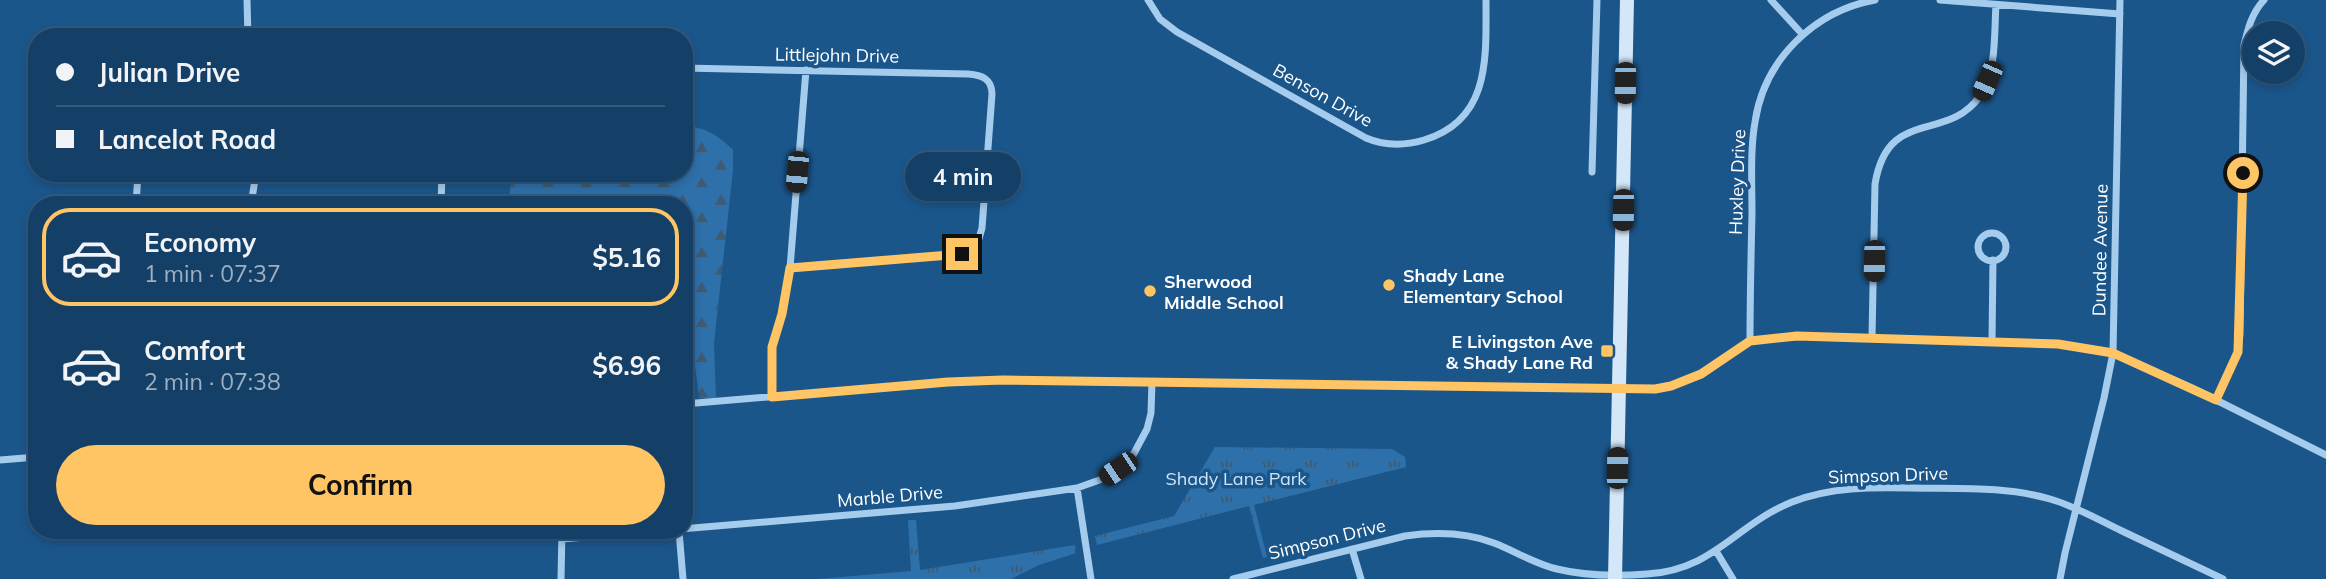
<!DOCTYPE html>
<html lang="en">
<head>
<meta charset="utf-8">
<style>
  body { margin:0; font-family:Mulish,sans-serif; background:#214b71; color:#f1f3f6; height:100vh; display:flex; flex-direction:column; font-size:26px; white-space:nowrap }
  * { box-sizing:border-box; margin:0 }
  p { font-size:23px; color:#9dafc0 }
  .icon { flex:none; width:38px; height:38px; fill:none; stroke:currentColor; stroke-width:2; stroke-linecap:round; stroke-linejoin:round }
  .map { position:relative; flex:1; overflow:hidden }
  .panel { position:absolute; left:28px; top:196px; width:665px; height:343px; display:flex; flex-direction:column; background:#144068; border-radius:28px; box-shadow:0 4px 10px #0003,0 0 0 2px #33597c }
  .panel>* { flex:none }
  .guide { position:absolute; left:28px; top:28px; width:665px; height:154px; border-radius:28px; box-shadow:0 4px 10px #0003,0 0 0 2px #33597c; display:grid; align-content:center; height:154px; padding:0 28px; background:#144068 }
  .tools { position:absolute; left:2242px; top:21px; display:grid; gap:14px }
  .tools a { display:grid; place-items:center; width:63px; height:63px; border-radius:50%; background:#144068; box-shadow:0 4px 10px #0003,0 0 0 2px #33597c; font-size:35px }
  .end { position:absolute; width:32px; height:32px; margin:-16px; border:9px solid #ffc463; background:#111; box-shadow:0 0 0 4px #111 }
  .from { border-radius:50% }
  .bubble { position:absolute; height:49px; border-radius:24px; background:#144068; box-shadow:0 4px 10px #0003,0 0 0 2px #33597c; font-size:23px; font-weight:700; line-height:49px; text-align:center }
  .car { position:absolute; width:21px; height:42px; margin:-21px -10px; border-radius:9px; box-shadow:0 0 5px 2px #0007; background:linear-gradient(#222 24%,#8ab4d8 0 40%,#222 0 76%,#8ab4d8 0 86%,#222 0) }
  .guide b { display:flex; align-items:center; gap:24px; height:66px; font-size:26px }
  .guide b+b { border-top:2px solid #33597c }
  .guide i { width:18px; height:18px; background:#f1f3f6 }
  ul { padding:12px 0 0; list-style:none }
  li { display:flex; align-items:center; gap:21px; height:98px; margin:0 14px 10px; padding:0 14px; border:4px solid transparent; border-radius:28px }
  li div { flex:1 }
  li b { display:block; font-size:26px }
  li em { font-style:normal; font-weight:700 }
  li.on { border-color:#ffc463 }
  li>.icon { width:63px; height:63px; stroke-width:1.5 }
  .cta { display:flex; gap:14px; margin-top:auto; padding:14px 28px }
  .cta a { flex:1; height:80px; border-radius:42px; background:#ffc463; color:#111; font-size:28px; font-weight:700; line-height:80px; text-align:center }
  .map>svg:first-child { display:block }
  .forest { fill:url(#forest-firs) }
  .park { fill:url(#park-tufts) }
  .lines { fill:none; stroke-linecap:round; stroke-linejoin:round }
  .minor { stroke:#a6cced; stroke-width:7 }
  .secondary { stroke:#d3e7f9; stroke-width:14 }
  .route { stroke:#ffc463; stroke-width:9 }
  .poi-dot { fill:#ffc463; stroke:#1b568b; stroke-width:2.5 }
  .labels { text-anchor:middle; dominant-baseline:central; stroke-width:7; stroke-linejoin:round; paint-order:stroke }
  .street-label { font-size:18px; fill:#fff; stroke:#1b568b }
  .poi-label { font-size:18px; font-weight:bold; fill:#fff; stroke:#1b568b; text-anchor:start }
  .park-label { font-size:18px; fill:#cce4fa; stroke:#1b568b }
</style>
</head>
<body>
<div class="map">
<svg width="2326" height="579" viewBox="0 0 2326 579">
  <defs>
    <pattern id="forest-firs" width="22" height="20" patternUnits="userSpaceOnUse" patternTransform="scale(1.75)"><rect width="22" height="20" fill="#2e70aa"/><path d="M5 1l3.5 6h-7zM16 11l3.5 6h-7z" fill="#405a72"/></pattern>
    <pattern id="park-tufts" width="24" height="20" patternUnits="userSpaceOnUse" patternTransform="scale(1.75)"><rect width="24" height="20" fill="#2e70aa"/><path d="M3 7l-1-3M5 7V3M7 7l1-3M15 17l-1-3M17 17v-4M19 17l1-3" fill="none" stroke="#405a72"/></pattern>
  </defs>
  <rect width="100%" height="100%" fill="#1b568b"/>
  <path class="forest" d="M684 125C705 128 717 134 733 150V170L714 343 716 398H699L684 271V205H509L511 173H684Z"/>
  <path class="park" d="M1215 447 1392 449 1405 457 1406 467 1254 505 1267 557 1263 558 1249 506 1097 545 1095 536 1174 516Z
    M908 520H916L920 570 1075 545 1076 553 1039 565 1011 579H818L911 571Z"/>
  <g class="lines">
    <path class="minor" d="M247 0 248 37
      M1148 0 1160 19 1177 32 1366 138C1385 146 1404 146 1424 140 1491 120 1486 57 1486 0
      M1771 0 1803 35
      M1940 0 2120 14
      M684 68 968 74C982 75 992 79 992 94L982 228 976 249 962 254 790 268
      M1592 172 1597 0
      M136 205 138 173
      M251 205 256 173
      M441 205 442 173
      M1978 247a14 14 0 1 1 28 0a14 14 0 1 1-28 0Z
      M1872 338 1875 184C1888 106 1946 144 1980 96 1997 72 1994 33 1996 5
      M1750 341C1750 298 1751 256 1752 213 1752 183 1750 151 1755 122 1764 60 1814 11 1875 0
      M1992 341 1993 260
      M772 397V347L782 314 790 268 806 70
      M2216 400 2238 352 2240 334 2244 45C2248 28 2252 13 2264 0
      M684 404 948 382 1003 380 1655 389 1671 386 1701 375 1750 341 1797 336 2058 344 2113 353 2192 388 2326 455
      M0 460 37 457
      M1077 488 1091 579
      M679 531 683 579
      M562 539 955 506 1077 488 1105 478 1132 457 1147 429 1151 413 1152 382
      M1352 549 1361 579
      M1716 551 1733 579
      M561 579 562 530
      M1233 579 1405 536C1434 532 1465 532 1494 543 1515 551 1535 564 1557 569 1585 576 1619 576 1647 574 1714 570 1735 525 1792 502 1830 487 1872 487 1912 488 1958 489 2005 486 2050 499 2075 506 2099 520 2122 531 2156 547 2190 563 2223 579
      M2060 579 2065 553 2104 398 2113 353 2120 0"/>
    <path class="secondary" d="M1615 579 1627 0"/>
  </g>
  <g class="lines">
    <path class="route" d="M962 254 790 268 782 314 772 347V397L948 382 1003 380 1655 389 1671 386 1701 374 1750 341 1797 336 2058 344 2113 353 2216 400 2238 352 2243 173"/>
  </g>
  <g class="poi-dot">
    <circle cx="1389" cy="285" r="7"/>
    <circle cx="1150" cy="291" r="7"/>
    <rect x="1600" y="344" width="14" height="14" rx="3.5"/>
  </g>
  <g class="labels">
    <g class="street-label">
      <text transform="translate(837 55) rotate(1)">Littlejohn Drive</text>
      <text transform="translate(1323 95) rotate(29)">Benson Drive</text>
      <text transform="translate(1737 182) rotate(-88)">Huxley Drive</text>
      <text transform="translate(2100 250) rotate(-89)">Dundee Avenue</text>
      <text transform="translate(1888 475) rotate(-2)">Simpson Drive</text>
      <text transform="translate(890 496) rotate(-5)">Marble Drive</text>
      <text transform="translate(1327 539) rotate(-14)">Simpson Drive</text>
    </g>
    <g class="poi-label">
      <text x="1403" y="275">Shady Lane<tspan x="1403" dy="21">Elementary School</tspan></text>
      <text x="1164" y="281">Sherwood<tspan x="1164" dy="21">Middle School</tspan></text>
      <text x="1593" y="341" text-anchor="end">E Livingston Ave<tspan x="1593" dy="21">&amp; Shady Lane Rd</tspan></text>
    </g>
    <g class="park-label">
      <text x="1236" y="478">Shady Lane Park</text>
    </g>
  </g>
</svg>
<div class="tools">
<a><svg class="icon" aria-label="layers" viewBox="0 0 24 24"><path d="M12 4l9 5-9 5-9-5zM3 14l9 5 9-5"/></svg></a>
</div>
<i class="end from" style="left:2243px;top:173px"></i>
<i class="end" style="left:962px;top:254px"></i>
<div class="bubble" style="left:905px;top:152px;width:116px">4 min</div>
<i class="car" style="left:1987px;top:81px;rotate:204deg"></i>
<i class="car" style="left:1625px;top:83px;rotate:181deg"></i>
<i class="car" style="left:797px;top:172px;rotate:185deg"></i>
<i class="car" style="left:1623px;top:210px;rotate:181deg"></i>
<i class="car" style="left:1874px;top:261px;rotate:181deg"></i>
<i class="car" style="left:1617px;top:468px;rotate:1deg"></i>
<i class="car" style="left:1118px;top:469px;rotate:236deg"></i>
<div class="guide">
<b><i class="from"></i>Julian Drive</b>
<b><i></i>Lancelot Road</b>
</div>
<section class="panel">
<ul>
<li class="on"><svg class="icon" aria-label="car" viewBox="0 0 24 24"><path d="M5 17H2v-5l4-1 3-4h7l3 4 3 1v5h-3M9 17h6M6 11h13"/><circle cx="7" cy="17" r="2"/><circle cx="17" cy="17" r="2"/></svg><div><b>Economy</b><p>1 min · 07:37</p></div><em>$5.16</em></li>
<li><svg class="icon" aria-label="car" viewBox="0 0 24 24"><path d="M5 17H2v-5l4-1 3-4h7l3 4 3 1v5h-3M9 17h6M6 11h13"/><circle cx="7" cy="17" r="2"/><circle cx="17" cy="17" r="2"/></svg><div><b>Comfort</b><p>2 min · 07:38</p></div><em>$6.96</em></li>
</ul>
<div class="cta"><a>Confirm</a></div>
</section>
</div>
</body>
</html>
